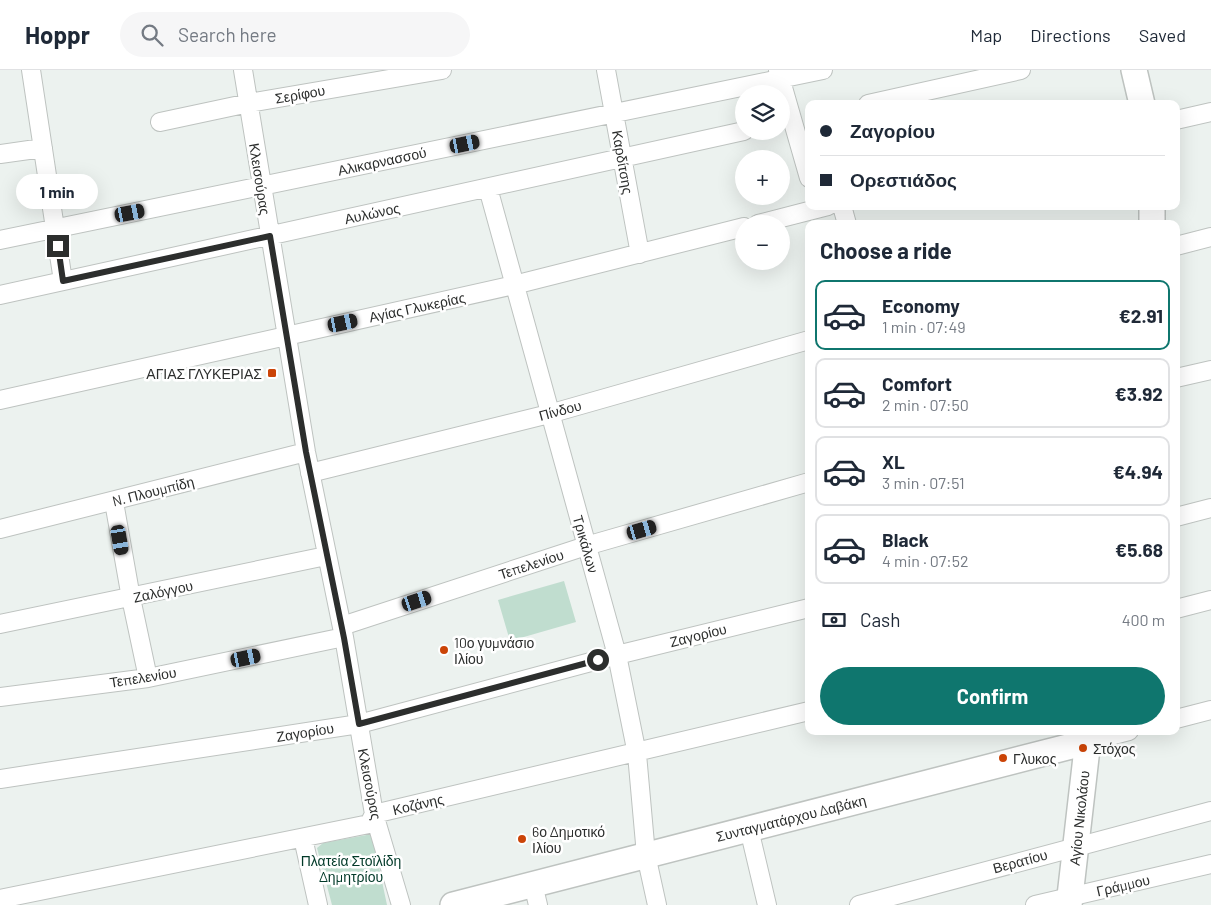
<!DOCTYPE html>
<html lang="en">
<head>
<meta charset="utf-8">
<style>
  body { margin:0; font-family:Barlow,sans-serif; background:#f6f6f7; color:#1f2937; height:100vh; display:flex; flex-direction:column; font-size:19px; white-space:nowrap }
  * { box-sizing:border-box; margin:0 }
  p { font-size:16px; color:#747a83 }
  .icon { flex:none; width:28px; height:28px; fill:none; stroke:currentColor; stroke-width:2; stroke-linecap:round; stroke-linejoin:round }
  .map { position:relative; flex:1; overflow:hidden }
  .side { position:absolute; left:805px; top:150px; width:375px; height:515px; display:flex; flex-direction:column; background:#fff; border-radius:10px; box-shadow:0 5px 20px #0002 }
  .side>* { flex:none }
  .guide { position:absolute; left:805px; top:30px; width:375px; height:110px; border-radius:10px; box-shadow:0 5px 20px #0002; display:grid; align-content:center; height:110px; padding:0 15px; background:#fff }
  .fabs { position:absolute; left:735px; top:15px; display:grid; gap:10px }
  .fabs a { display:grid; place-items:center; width:55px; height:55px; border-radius:50%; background:#fff; box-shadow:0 5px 20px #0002; font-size:25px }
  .end { position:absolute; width:22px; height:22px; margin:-11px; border:6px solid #2c2e2d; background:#fff; box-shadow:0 0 0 2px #fff }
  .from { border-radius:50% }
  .bubble { position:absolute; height:35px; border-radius:18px; background:#fff; box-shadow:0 5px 20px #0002; font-size:16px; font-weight:700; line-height:35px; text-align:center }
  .car { position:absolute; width:15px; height:30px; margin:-15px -8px; border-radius:6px; box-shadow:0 0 4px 1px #0007; background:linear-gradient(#222 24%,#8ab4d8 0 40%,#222 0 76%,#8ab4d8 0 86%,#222 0) }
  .guide b { display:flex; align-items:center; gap:18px; height:48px; font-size:19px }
  .guide b+b { border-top:1px solid #e0e1e3 }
  .guide i { width:12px; height:12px; background:#1f2937 }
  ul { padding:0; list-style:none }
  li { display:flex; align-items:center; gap:15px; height:70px; margin:0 10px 8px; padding:0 5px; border:2px solid #e0e1e3; border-radius:10px }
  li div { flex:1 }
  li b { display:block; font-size:19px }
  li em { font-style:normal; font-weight:700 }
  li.current { border-color:#0f766e }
  li>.icon { width:45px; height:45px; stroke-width:1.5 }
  h2 { padding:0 15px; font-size:22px; line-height:60px }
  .pay { display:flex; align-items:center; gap:12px; height:55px; padding:0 15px; font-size:19px }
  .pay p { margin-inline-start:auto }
  .cta { display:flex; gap:10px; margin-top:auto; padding:10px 15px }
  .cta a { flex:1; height:58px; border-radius:30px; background:#0f766e; color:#fff; font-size:20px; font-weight:700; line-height:58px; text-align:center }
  header { display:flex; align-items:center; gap:30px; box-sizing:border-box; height:70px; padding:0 25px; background:#fff; border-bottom:1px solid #e0e1e3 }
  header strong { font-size:24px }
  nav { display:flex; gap:28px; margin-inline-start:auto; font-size:18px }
  .search { width:350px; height:45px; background:#f6f6f7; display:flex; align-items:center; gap:12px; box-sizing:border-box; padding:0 18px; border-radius:28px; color:#747a83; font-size:19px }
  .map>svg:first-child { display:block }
  .green { fill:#c0ddcf }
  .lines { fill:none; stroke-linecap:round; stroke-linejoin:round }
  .street-casing { stroke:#bec3c0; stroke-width:20 }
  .secondary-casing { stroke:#bec3c0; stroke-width:28 }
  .street { stroke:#fff; stroke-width:18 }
  .secondary { stroke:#fff; stroke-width:25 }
  .route { stroke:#2c2e2d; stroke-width:6 }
  .poi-dot { fill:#cb4407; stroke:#fff; stroke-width:2 }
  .labels { text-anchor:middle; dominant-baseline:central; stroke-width:5; stroke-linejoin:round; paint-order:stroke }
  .street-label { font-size:14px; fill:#2c2e2d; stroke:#fff }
  .poi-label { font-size:14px; fill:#2c2e2d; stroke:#fff; text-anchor:start }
  .park-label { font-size:14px; fill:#013928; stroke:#fff }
</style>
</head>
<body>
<header>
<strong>Hoppr</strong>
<div class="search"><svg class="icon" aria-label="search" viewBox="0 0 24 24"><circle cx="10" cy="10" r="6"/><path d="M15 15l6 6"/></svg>Search here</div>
<nav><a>Map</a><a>Directions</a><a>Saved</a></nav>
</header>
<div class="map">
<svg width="1211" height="835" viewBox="0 0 1211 835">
  <rect width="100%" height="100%" fill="#ecf2ef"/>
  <path class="green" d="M564 511 576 552 510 571 498 530Z
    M372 764 387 835H332L317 778 323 773Z"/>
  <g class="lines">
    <defs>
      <path id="street" d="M31 0 63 211
        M243 0 306 382 344 567 374 744 401 835
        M606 0 640 184
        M778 0 809 108
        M868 34 1021 0
        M1176 50 1211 42
        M160 52 249 33 442 0
        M0 84 43 78
        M488 118 617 585 637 684 646 785 657 835
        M842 136 847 154
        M758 154 828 136
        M0 170 823 0
        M1176 176 1211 167
        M0 225 744 61
        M1176 308 1211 300
        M0 330 514 215 744 157
        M310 403 549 344 809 270
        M114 432 131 528 148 608
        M1176 447 1211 438
        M0 459 306 382
        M1176 539 1211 530
        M0 554 326 486
        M342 556 586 476 809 412
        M0 627 148 608 344 567
        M1176 649 1211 640
        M1087 672 1129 661
        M0 709 359 654 617 585 809 538
        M749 759 767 835
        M303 768 318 835
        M533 814 538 835
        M0 829 369 754 374 744 809 641
        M859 835 1211 741
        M1035 835 1211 794"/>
      <path id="secondary" d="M1134 0 1142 34
        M1152 154V136
        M453 835 1087 672
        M1069 835 1089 661"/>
    </defs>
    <use href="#street" class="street-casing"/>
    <use href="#secondary" class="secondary-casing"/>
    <use href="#street" class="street"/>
    <use href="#secondary" class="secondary"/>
  </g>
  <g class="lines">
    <path class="route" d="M58 176 63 211 270 166 306 382 344 568 359 654 598 590"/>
  </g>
  <g class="poi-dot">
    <rect x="267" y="298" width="10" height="10" rx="2.5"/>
    <circle cx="444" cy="580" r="5"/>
    <circle cx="1083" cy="678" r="5"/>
    <circle cx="1003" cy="688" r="5"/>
    <circle cx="522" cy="769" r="5"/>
  </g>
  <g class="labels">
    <g class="street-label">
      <text transform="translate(300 24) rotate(-10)">Σερίφου</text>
      <text transform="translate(382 91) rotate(-12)">Αλικαρνασσού</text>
      <text transform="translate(623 92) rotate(80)">Καρδίτσης</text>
      <text transform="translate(260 109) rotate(81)">Κλεισούρας</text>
      <text transform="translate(372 143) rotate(-12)">Αυλώνος</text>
      <text transform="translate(417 237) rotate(-12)">Αγίας Γλυκερίας</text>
      <text transform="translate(560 340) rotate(-15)">Πίνδου</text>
      <text transform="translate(153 421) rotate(-14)">N. Πλουμπίδη</text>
      <text transform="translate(586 474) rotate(74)">Τρικάλων</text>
      <text transform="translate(531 494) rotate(-18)">Τεπελενίου</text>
      <text transform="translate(163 521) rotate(-12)">Ζαλόγγου</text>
      <text transform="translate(698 565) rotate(-14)">Ζαγορίου</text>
      <text transform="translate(143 607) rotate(-9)">Τεπελενίου</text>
      <text transform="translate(305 662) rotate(-9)">Ζαγορίου</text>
      <text transform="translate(370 714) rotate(79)">Κλεισούρας</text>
      <text transform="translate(418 734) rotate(-13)">Κοζάνης</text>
      <text transform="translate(791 748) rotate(-14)">Συνταγματάρχου Δαβάκη</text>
      <text transform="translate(1079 748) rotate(-84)">Αγίου Νικολάου</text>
      <text transform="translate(1020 791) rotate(-15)">Βερατίου</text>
      <text transform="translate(1123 815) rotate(-13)">Γράμμου</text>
    </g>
    <g class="poi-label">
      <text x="262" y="303" text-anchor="end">ΑΓΙΑΣ ΓΛΥΚΕΡΙΑΣ</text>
      <text x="454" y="572">10ο γυμνάσιο<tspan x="454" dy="16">Ιλίου</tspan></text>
      <text x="1093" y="678">Στόχος</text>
      <text x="1013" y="688">Γλυκος</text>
      <text x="532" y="761">6ο Δημοτικό<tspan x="532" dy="16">Ιλίου</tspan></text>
    </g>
    <g class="park-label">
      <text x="351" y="790">Πλατεία Στοϊλίδη<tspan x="351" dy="16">Δημητρίου</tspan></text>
    </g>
  </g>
</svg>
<div class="fabs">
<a><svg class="icon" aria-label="layers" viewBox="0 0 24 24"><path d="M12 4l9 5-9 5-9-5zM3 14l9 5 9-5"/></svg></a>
<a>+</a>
<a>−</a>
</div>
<i class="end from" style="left:598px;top:590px"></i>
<i class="end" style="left:58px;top:176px"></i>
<div class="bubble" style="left:16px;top:104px;width:82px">1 min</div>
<i class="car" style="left:465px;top:74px;rotate:78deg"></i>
<i class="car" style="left:130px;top:143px;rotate:79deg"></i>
<i class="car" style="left:343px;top:253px;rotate:78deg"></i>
<i class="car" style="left:642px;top:460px;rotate:74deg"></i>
<i class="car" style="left:120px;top:470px;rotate:170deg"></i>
<i class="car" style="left:417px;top:531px;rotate:72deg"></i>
<i class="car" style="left:246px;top:588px;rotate:78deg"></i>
<div class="guide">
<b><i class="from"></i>Ζαγορίου</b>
<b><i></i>Ορεστιάδος</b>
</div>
<section class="side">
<h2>Choose a ride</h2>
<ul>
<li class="current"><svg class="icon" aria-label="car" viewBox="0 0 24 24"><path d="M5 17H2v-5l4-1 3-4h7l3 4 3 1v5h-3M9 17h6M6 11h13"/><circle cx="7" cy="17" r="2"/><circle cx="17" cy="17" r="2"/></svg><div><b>Economy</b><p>1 min · 07:49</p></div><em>€2.91</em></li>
<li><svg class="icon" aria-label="car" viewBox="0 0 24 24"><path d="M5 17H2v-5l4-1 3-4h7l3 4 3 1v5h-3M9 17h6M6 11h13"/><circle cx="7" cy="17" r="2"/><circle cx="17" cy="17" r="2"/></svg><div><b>Comfort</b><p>2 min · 07:50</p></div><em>€3.92</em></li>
<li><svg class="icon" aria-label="car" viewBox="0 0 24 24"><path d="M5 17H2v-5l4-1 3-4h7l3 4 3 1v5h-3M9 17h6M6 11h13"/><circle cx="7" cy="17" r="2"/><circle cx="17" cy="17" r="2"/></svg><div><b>XL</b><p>3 min · 07:51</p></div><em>€4.94</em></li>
<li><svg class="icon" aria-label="car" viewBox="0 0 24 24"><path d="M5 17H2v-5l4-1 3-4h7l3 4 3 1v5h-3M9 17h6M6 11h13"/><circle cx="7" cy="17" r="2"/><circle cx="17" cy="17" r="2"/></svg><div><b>Black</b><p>4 min · 07:52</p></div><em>€5.68</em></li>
</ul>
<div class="pay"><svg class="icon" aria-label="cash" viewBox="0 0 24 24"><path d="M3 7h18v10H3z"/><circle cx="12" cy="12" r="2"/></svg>Cash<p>400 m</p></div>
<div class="cta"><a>Confirm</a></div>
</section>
</div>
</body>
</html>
